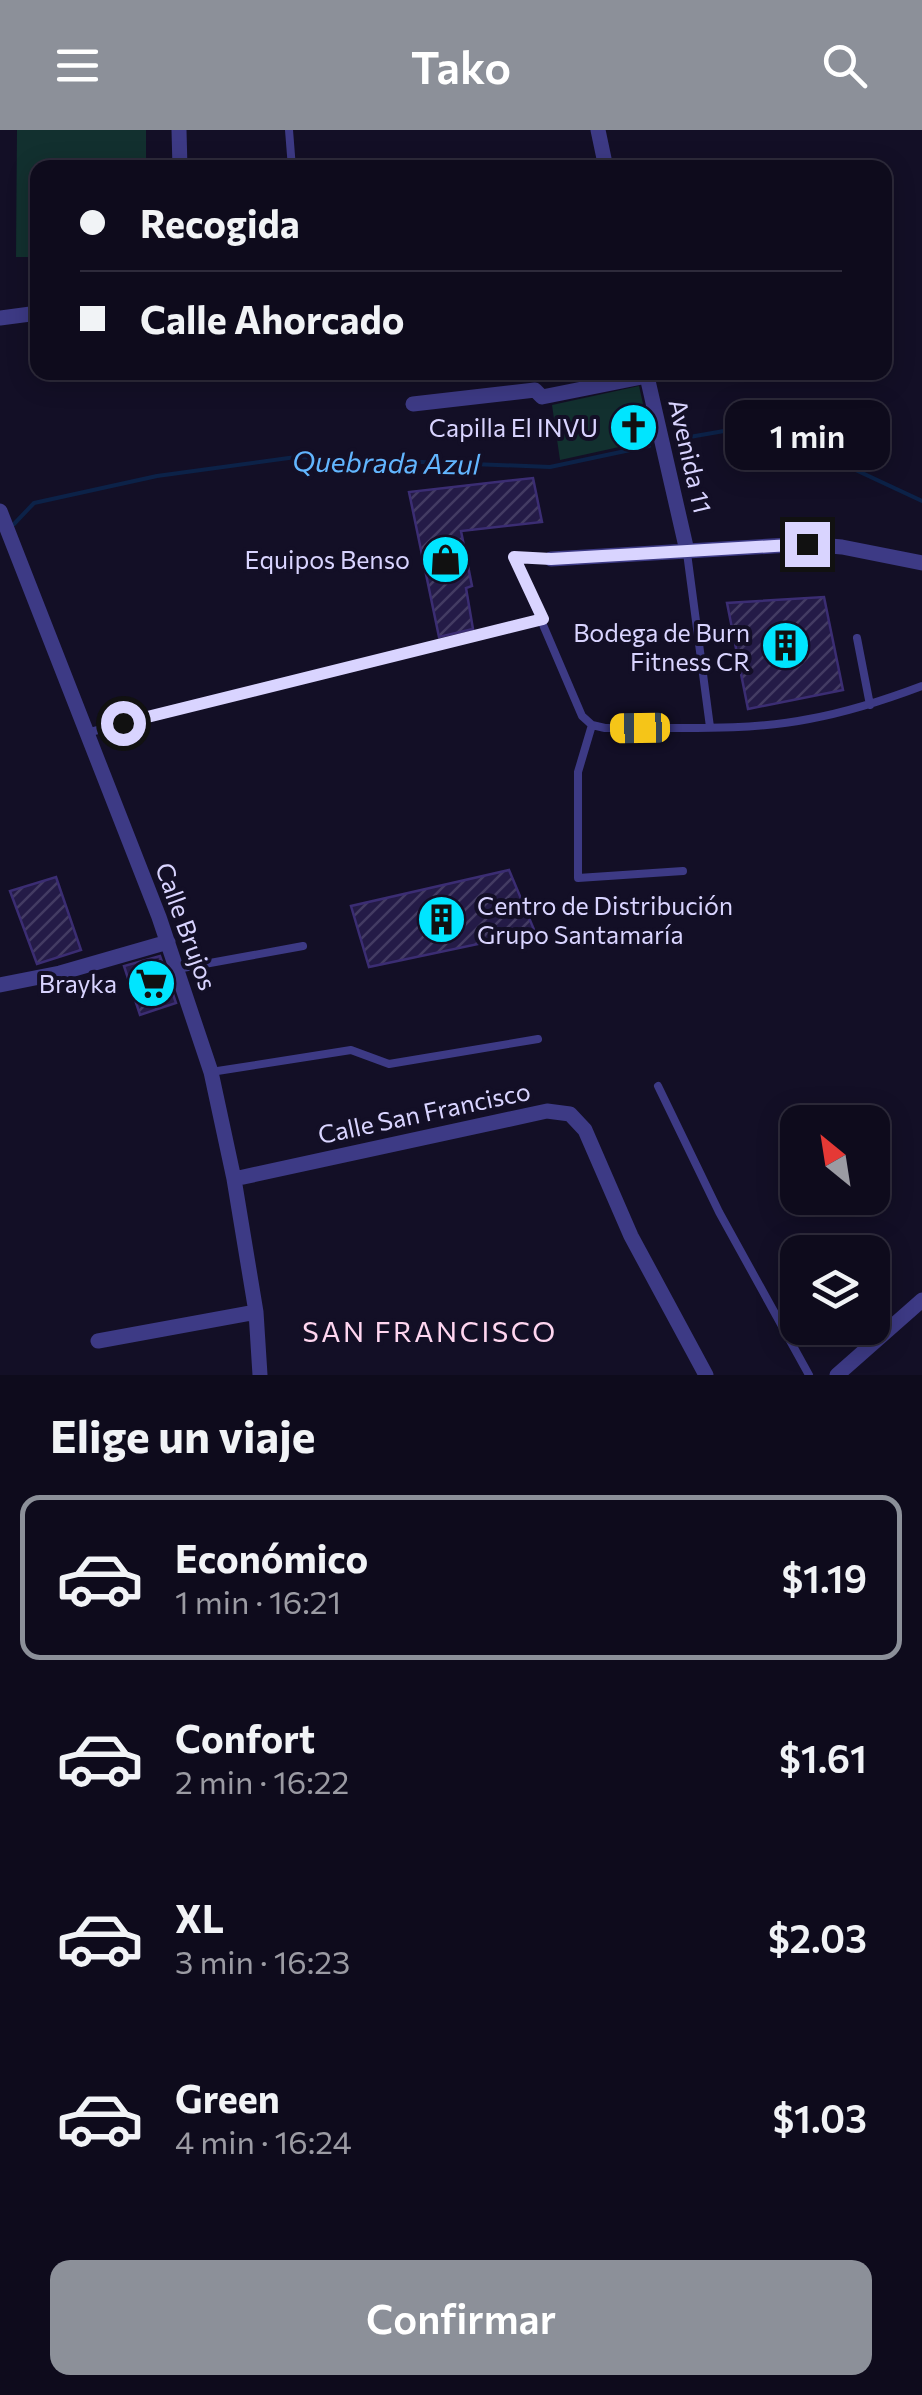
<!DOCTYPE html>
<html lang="es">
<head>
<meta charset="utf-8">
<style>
  body { margin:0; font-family:Commissioner,sans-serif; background:#171425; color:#f1f3f6; height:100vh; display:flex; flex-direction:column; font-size:38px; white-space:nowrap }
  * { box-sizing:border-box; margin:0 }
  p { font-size:32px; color:#9b9ba3 }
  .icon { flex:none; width:55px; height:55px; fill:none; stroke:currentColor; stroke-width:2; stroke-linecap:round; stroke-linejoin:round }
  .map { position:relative; height:1245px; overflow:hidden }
  .details { display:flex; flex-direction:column; background:#0e0b1c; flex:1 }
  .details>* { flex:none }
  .hud { position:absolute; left:30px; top:30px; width:862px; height:220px; border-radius:20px; box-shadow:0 5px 25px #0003,0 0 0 2px #2e2b3b; display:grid; align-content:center; height:220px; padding:0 50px; background:#0e0b1c }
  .needle { width:65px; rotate:330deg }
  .fabs { position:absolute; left:780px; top:975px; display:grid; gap:20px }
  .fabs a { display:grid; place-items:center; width:110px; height:110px; border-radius:20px; background:#0e0b1c; box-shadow:0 5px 25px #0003,0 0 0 2px #2e2b3b; font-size:50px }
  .end { position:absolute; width:45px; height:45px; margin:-22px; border:12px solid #d9d4ff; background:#111; box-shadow:0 0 0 5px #111 }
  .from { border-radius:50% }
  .bubble { position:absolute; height:70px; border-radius:20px; background:#0e0b1c; box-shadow:0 5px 25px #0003,0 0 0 2px #2e2b3b; font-size:32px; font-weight:600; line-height:70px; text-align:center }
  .car { position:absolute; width:30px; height:60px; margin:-30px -15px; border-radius:12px; box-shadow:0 0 8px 2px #0007; background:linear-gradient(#f5c518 24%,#345 0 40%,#f5c518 0 76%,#345 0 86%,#f5c518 0) }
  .hud b { display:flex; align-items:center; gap:35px; height:95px; font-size:38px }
  .hud b+b { border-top:2px solid #2e2b3b }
  .hud i { width:25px; height:25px; background:#f1f3f6 }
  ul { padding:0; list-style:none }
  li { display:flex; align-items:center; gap:30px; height:165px; margin:0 20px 15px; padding:0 30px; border:5px solid transparent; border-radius:20px }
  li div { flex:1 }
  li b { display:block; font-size:38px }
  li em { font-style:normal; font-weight:600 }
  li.current { border-color:#8c9099 }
  li>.icon { width:90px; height:90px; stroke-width:1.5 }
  h2 { padding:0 50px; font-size:45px; line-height:120px }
  .primary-button { display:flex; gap:20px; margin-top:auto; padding:20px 50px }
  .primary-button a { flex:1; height:115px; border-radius:20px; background:#8c9099; color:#fff; font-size:40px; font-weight:600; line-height:115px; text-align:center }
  header { display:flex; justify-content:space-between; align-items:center; height:130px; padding:0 50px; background:#8c9099; color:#fff; font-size:45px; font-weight:600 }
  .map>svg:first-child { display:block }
  .green { fill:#12302f }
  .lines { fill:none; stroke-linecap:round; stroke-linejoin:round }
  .stream { stroke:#0c2248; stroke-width:4 }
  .building { fill:url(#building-hatch); stroke:#3b2d73; stroke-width:2.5 }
  .service { stroke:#3d3a85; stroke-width:8 }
  .minor { stroke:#3d3a85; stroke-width:15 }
  .route { stroke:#d9d4ff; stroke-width:12 }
  .labels { text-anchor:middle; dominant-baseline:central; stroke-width:8; stroke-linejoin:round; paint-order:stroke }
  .poi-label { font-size:25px; fill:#d9d4ff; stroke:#130f26; text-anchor:end }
  .street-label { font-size:25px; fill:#d9d4ff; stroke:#130f26 }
  .water-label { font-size:28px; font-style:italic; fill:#62b6ff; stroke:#130f26 }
  .neighbourhood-label { font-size:28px; letter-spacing:2.5px; fill:#ffd6f0; stroke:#130f26 }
</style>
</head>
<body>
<header><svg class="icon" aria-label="menu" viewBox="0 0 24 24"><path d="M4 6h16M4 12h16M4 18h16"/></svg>Tako<svg class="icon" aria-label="search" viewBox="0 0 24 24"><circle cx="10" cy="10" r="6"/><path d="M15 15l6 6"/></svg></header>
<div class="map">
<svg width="922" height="1245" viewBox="0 0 922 1245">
  <defs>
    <pattern id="building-hatch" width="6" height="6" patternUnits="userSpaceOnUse" patternTransform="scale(2.5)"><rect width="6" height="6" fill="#241b47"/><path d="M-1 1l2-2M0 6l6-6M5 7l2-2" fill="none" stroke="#433b63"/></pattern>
  </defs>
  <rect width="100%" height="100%" fill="#130f26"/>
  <path class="green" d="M17 0H146V37L38 38 37 127H16Z
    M639 256 651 310 560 330 552 275Z"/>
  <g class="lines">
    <path class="stream" d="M678 309 747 297 800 314 922 371
      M14 394 34 373 157 346 296 327 550 337 649 316"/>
  </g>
  <path class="building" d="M641 282 646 308 622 314 618 298 625 297 622 286Z
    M533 348 542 392 461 401 472 456 466 458 473 499 439 507 409 362Z
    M824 467 843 560 748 579 727 473Z
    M509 740 535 802 369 837 351 776Z
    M56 747 81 820 37 834 10 761Z
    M160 826 176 873 140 885 124 836Z"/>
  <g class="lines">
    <path class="service" d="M289 0 292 38
      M687 423 710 597
      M551 429 514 427 582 586 592 595 605 598C672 597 743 602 809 589 848 582 885 570 922 556
      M857 508 870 575
      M592 595 578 642V748L683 741
      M86 603 543 489
      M177 839 303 816
      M211 942 351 920 389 934 538 909
      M658 956 719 1082 809 1245"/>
    <path class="minor" d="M179 0 180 38
      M598 0 606 38
      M0 188 38 183
      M646 242 687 421
      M413 274 535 260 542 267 647 246
      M0 381 159 787 211 942 234 1049 256 1182 260 1245
      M551 429 807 414 842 417 922 433
      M0 855 60 843 168 812
      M234 1049 547 981 570 984 585 1000 631 1106 706 1245
      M98 1211 256 1182
      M837 1245 922 1170"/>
  </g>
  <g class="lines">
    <path class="route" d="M123 593 543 489 514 427 551 429 807 414"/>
  </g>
  <defs>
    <symbol id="church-disc" viewBox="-11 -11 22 22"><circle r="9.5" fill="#00e5ff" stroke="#130f26"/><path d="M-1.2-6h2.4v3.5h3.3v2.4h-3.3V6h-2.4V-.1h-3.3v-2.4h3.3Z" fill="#111"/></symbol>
    <symbol id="shop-disc" viewBox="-11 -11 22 22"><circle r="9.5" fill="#00e5ff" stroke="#130f26"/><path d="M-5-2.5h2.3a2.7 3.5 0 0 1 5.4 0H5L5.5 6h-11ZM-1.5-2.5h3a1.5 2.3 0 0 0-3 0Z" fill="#111"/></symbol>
    <symbol id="building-disc" viewBox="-11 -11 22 22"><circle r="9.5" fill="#00e5ff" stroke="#130f26"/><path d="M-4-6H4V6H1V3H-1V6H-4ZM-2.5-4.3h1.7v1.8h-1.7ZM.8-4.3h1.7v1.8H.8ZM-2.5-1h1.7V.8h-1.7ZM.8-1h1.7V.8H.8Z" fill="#111"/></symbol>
    <symbol id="supermarket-disc" viewBox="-11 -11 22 22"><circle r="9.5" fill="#00e5ff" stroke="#130f26"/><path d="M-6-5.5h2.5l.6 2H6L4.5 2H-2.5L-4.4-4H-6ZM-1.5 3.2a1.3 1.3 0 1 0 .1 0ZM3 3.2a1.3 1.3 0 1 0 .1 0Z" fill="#111"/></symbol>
  </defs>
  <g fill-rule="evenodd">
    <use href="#church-disc" x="606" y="270" width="55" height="55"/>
    <use href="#shop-disc" x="418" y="402" width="55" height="55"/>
    <use href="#building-disc" x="758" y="488" width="55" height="55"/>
    <use href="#building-disc" x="414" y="762" width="55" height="55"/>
    <use href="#supermarket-disc" x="124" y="826" width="55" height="55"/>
  </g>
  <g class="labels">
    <g class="poi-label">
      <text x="598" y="297">Capilla El INVU</text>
      <text x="410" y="429">Equipos Benso</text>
      <text x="750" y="502">Bodega de Burn<tspan x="750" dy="29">Fitness CR</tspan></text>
      <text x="477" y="775" text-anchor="start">Centro de Distribución<tspan x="477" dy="29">Grupo Santamaría</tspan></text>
      <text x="117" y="853">Brayka</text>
    </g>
    <g class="street-label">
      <text transform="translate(691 326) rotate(77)">Avenida 11</text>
      <text transform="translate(187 796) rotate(70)">Calle Brujos</text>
      <text transform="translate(424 982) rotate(-12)">Calle San Francisco</text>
    </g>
    <g class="water-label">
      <text transform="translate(386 332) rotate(1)">Quebrada Azul</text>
    </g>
    <g class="neighbourhood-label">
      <text x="430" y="1201">SAN FRANCISCO</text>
    </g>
  </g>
</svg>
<div class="fabs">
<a><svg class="needle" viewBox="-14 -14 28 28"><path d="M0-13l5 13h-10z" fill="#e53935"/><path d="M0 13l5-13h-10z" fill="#9b9ba3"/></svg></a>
<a><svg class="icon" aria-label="layers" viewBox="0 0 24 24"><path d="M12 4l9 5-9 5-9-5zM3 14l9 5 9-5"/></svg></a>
</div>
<i class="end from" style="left:123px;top:593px"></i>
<i class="end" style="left:807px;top:414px"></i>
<div class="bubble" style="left:725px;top:270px;width:165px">1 min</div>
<i class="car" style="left:640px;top:598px;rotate:269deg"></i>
<div class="hud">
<b><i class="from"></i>Recogida</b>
<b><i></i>Calle Ahorcado</b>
</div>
</div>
<section class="details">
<h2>Elige un viaje</h2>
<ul>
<li class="current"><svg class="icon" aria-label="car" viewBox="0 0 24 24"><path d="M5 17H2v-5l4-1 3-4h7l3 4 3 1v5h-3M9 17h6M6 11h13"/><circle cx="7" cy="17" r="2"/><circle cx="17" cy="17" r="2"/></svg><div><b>Económico</b><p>1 min · 16:21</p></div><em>$1.19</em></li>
<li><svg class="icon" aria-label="car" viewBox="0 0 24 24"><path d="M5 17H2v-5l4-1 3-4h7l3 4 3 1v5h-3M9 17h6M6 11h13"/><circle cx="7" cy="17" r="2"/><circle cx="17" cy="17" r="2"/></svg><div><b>Confort</b><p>2 min · 16:22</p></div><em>$1.61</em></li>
<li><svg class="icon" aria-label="car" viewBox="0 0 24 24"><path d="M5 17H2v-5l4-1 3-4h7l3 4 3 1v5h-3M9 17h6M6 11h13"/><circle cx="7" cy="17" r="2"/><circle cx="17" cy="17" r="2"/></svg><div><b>XL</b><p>3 min · 16:23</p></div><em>$2.03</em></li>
<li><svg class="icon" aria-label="car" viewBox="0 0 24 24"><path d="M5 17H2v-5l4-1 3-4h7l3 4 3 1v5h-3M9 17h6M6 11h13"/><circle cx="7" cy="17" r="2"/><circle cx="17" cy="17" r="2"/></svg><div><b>Green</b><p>4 min · 16:24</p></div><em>$1.03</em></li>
</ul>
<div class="primary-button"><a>Confirmar</a></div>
</section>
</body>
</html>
